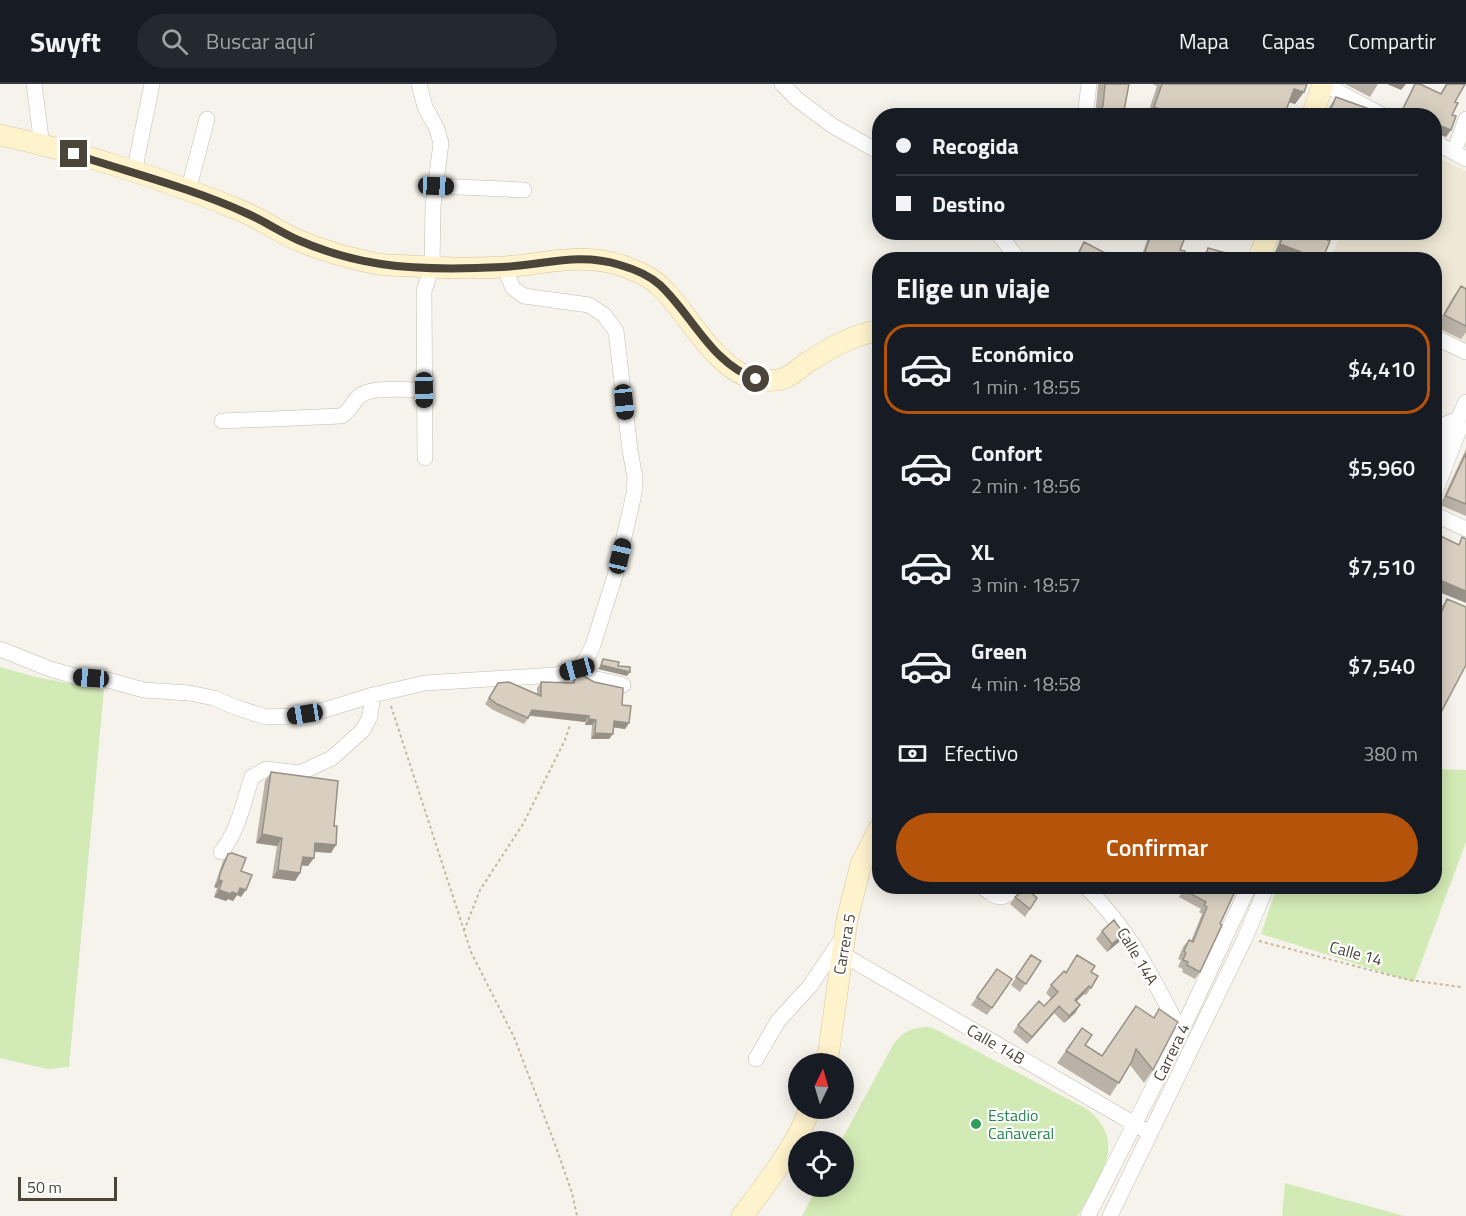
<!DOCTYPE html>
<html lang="es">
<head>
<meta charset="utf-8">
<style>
  body { margin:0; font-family:"Titillium Web",sans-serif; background:#242831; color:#f1f3f6; height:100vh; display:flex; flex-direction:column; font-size:22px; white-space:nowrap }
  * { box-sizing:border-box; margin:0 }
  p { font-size:20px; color:#9ea1a6 }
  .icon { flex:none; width:33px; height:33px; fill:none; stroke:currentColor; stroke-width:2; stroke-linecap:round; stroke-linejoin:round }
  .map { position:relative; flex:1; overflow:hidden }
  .sheet { position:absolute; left:872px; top:168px; width:570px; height:642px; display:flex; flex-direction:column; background:#171b24; border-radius:24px; box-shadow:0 3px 15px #0003 }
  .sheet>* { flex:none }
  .guide { position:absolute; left:872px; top:24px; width:570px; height:132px; border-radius:24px; box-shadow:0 3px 15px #0003; display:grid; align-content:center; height:132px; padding:0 24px; background:#171b24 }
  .needle { width:39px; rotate:5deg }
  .tools { position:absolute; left:788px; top:969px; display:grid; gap:12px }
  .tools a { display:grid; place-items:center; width:66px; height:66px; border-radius:50%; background:#171b24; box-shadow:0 3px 15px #0003; font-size:30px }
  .scale { position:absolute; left:18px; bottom:15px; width:99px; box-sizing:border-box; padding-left:6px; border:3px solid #4b4439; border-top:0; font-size:16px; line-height:21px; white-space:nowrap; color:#4b4439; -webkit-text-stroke:4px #fff; paint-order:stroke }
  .end { position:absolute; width:27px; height:27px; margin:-14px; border:8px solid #4b4439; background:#fff; box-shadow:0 0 0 3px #fff }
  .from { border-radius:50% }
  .car { position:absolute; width:18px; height:36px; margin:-18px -9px; border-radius:8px; box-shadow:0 0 4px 2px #0007; background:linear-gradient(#222 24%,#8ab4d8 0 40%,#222 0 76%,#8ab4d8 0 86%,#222 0) }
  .guide b { display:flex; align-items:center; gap:21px; height:57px; font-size:22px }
  .guide b+b { border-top:2px solid #363941 }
  .guide i { width:15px; height:15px; background:#f1f3f6 }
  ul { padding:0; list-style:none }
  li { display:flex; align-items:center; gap:18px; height:90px; margin:0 12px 9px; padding:0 12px; border:3px solid transparent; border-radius:24px }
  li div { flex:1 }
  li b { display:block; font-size:22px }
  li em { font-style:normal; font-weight:600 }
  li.on { border-color:#b45309 }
  li>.icon { width:54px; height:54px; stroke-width:1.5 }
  h2 { padding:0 24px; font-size:27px; line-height:72px }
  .pay { display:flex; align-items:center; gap:15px; height:66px; padding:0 24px; font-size:22px }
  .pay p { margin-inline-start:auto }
  .button { display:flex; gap:12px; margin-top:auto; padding:12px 24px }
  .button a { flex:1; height:69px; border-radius:36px; background:#b45309; color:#fff; font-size:24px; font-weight:600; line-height:69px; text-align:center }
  header { display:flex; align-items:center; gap:36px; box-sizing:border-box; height:84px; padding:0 30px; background:#171b24; border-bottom:2px solid #363941 }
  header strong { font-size:28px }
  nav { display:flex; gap:33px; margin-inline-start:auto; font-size:21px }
  .search { width:420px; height:54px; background:#242831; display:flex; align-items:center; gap:15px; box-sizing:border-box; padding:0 21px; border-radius:33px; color:#9ea1a6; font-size:22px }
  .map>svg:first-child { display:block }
  .education { fill:#efe8d6 }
  .green { fill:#d2eab5 }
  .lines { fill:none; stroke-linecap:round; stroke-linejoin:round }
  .street-casing { stroke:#c2bbae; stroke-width:16 }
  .secondary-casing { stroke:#d6c79b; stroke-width:22 }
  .path { stroke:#c4b79f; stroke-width:2; stroke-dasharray:3 3; stroke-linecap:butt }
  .street { stroke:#fff; stroke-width:15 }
  .secondary { stroke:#fff3cd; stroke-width:21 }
  .wall { fill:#bab2a6 }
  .shaded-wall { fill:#979187 }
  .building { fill:#d8cfc1; stroke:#979187; stroke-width:1.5 }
  .route { stroke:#4b4439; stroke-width:8 }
  .leisure-dot { fill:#2e9e5b; stroke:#fff; stroke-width:2 }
  .labels { text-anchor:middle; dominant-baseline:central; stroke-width:4.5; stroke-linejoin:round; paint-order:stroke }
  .street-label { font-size:16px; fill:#4b4439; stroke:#fff }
  .leisure-label { font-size:16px; fill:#27864d; stroke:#fff; text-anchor:start }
</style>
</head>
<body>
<header>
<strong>Swyft</strong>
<div class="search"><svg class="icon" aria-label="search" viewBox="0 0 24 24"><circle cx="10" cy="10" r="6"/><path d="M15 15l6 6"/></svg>Buscar aquí</div>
<nav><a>Mapa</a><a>Capas</a><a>Compartir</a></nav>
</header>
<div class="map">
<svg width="1466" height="1132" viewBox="0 0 1466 1132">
  <rect width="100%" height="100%" fill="#f6f3ec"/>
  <path class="education" d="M1434 72 1466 87V260L1434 244V176H1329L1342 149 1434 148Z"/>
  <path class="green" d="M0 583 36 593 104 606 69 983 47 985 0 974Z
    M1434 685 1466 686V758L1414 898 1261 850 1277 803 1434 802Z
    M927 943 933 944 1087 1025C1130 1060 1098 1095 1078 1132H802L817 1103 843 1102V1058L841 1057 893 961C901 949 912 943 927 943Z
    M1285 1099 1404 1132H1282Z"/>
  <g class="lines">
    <defs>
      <path id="street" d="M34 0 42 62
        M419 0 425 23 437 45 441 59 433 122 432 183 424 207 425 374
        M782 0 798 16 833 42 879 68
        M1324 0 1384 32
        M1085 32 1089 0
        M1434 58 1466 75
        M1454 68 1466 35
        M134 89 152 0
        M436 102 524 106
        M188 107 207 35
        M997 148 1019 176
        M1434 253 1466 268
        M222 337 341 332C353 325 352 317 361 311 374 302 408 306 424 306
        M1434 372 1446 340 1458 335
        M1434 411 1459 346 1458 335 1466 318
        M1434 430 1466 445
        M0 565 50 585 78 593 104 595 144 606 189 609 214 614 235 623 266 633 293 632 318 628 373 611 425 599 555 591 577 585 587 574 593 561 615 492 634 410 635 394 630 366 616 247 604 231 589 221 524 212 513 204 504 183
        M577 585 593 594 623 601
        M221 768C239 746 243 719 252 693L266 685 300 689 332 674 363 646 370 632 373 611
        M981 802C996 814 1002 819 1017 802
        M1085 802C1131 847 1152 893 1181 948
        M842 870 1143 1045
        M756 975 778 937 810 902 841 856
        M1088 1132 1181 948 1249 802
        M1110 1132 1245 854 1267 802"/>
      <path id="secondary" d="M1312 32 1323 0
        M0 51C80 68 168 96 244 128 263 136 280 149 300 157 324 167 352 175 378 180 389 182 401 181 412 182 442 184 473 185 504 183 545 180 582 168 623 182 636 187 650 192 661 203 688 229 717 288 756 295 765 297 777 297 785 294 792 291 799 285 805 280 827 266 852 250 879 247
        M1258 176 1269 148
        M827 980 847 836 861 780 879 745
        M742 1132C766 1101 797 1061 810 1024"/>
    </defs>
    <use href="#street" class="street-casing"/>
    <use href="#secondary" class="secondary-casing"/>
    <path class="path" d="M391 622 471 868 514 953 556 1063 572 1109 577 1132
      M464 847 480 806 523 740 565 656 570 641
      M1259 857 1409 896 1461 903"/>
    <use href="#street" class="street"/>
    <use href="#secondary" class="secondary"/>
  </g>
  <path class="wall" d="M1098 0H1129L1095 32Z
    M1152 0H1307L1304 8 1295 20 1289 18 1284 32H1147L1157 2Z
    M1345 0H1378L1370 13Z
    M1415 0 1440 10 1446 0H1465L1455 18 1446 53 1434 48V32H1398Z
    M1336 13 1386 32H1325L1329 23Z
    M1150 148H1178L1182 176H1140Z
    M1282 148H1309L1322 176H1295L1275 168Z
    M1084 158 1109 176H1074L1080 164Z
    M1208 164 1224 176H1202L1203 172Z
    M1461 202 1466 205V248L1461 255 1436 243 1453 213Z
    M1466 365V432L1440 421Z
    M1447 515 1438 634 1434 640V537L1437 529Z
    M576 591 622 621 629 639 625 645 614 643 609 655H591L592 641H585V638L530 632 524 640 493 626 485 620 498 599 537 610V604L541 598 571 599Z
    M271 688 334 742 331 769 314 768 308 782 301 781 300 789 295 797 272 794 277 762 256 759 265 697Z
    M228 770 241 787V813L237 811 233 817 228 815 226 817 214 813 217 804 214 803 223 777Z
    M1037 802H1045L1042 808Z
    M1186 802H1231L1220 840 1200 888 1195 895 1182 888 1183 885 1178 883 1181 876 1178 875 1183 863 1189 856 1191 857 1202 830 1199 828 1201 825 1179 813Z
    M1015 813 1037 814 1025 833 1010 820Z
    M1102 847 1119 858 1107 868 1096 855Z
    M1031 871 1041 877 1020 908 1011 901Z
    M1077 871 1091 888V904L1086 911 1084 910 1077 917 1080 921 1075 929 1064 939 1054 929 1027 960 1013 948 1018 941 1044 922 1051 914 1046 909 1051 901 1066 889Z
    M997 885 1012 895 987 931 971 921Z
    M1136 922 1153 986 1144 999 1130 981 1110 1012 1057 979 1082 944 1085 961 1102 972Z"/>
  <path class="shaded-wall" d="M1387 0H1406L1401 6Z
    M1294 5 1304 8 1295 20 1285 17Z
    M1154 23 1178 32H1148Z
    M1439 41 1451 46 1446 53 1434 48V43Z
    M1280 160 1306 170 1302 176H1295L1275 168Z
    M1145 168 1168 176H1140Z
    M1435 494 1466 507V519L1434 506V496Z
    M601 581 630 588 627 592 598 585Z
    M532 626 589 632 585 638 528 631Z
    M589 635 596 636 592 641H585Z
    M614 637 629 639 625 645 610 643Z
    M595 649 613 650 609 655H591Z
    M262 750 282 754 277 762 256 759Z
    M315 759 336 761 331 769 310 767Z
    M303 773 314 774 308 782 297 781Z
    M278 786 300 789 295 797 272 794Z
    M219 796 222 797 217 804 214 803Z
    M240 804 246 806 241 813 237 811 233 817 228 815 226 817 214 813 219 806 232 808Z
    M1124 850 1119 858 1107 868 1112 860Z
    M1089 902 1084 910 1070 923 1075 916Z
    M1080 921 1075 929 1064 939 1069 932Z
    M1059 922 1054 929 1027 960 1032 953Z"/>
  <path class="building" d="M1105 0H1129L1123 32 1095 31 1103 22Z
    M1162 0H1307L1304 8 1294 5 1284 32H1178L1154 23Z
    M1415 0H1420L1441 10 1447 0H1465L1455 18 1458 19 1452 31 1456 32 1451 46 1439 41 1434 43V32H1410L1402 27Z
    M1336 13 1386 31V32H1328Z
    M1152 148H1178L1186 151 1180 166 1185 167 1182 176H1168L1145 168Z
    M1284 148H1309L1330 157 1322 176H1312L1305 172 1306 170 1280 160Z
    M1084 158 1111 172 1109 176H1081L1077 173Z
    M1208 164 1226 169 1224 176H1205Z
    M1461 202 1466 205V242L1444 231Z
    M1466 369V420L1446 412Z
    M1434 449 1459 461 1462 453 1466 455V507L1435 494 1434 498Z
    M1447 515 1466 523V581L1438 634 1434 632V541L1436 542Z
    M603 575 619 578 618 582 630 583V588L601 581Z
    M580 590 594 598 623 604 622 621 631 622 629 639 614 637 613 650 595 649 596 636 589 635V632L532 626 528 634 497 620 489 614 498 599 509 598 541 612V598L574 599 576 591Z
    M271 688 338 697 334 742H337L336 761 315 759 314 774 303 773 300 789 278 786 282 754 262 750Z
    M232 769 246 774 241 787 252 791 246 806 240 804 238 810 232 808 231 810 219 806 222 797 219 796 220 790 228 770Z
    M1186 802H1231L1236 805 1220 840 1222 841 1200 888 1187 881 1188 878 1183 876 1186 869 1184 867 1189 856 1193 858 1207 823 1204 821 1206 818 1184 806Z
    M1026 804 1037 814 1030 825 1015 813Z
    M1114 836 1124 850 1112 860 1102 847Z
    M1031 871 1041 877 1026 900 1016 893Z
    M1077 871 1095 882 1091 888 1098 892 1091 904 1089 902 1075 916 1080 921 1069 932 1059 922 1032 953 1018 941 1039 917 1044 922 1058 908 1051 901 1064 887 1066 889Z
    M997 885 1012 895 992 924 977 913Z
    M1136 922 1154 934 1159 925 1178 938 1153 986 1136 965 1132 977 1119 999 1066 967 1082 944 1092 951 1085 961 1102 972Z"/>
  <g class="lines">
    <path class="route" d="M74 70C131 89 191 104 246 129 264 137 280 148 298 156 323 167 354 176 381 180 420 186 463 185 503 183 545 181 578 168 620 181 634 185 649 191 660 201 693 232 711 279 756 295"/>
  </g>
  <circle class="leisure-dot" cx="976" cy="1040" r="6"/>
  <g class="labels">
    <g class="street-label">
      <text transform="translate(844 860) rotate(-80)">Carrera 5</text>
      <text transform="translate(1356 869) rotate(15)">Calle 14</text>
      <text transform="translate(1138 872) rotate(59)">Calle 14A</text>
      <text transform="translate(996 960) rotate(30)">Calle 14B</text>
      <text transform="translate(1171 968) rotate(-64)">Carrera 4</text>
    </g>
    <g class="leisure-label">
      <text x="988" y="1031">Estadio<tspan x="988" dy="18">Cañaveral</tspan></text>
    </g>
  </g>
</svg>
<div class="tools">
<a><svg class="needle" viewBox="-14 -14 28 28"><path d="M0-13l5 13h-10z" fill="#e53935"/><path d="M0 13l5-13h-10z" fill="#9ea1a6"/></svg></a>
<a><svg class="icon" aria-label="locate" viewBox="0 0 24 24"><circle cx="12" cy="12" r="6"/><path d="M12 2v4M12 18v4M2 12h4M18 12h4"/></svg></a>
</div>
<div class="scale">50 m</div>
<i class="end from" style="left:756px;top:295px"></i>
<i class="end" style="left:74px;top:70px"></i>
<i class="car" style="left:436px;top:102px;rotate:92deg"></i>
<i class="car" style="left:424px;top:306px;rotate:179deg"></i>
<i class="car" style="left:624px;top:318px;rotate:174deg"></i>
<i class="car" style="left:620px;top:472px;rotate:13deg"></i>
<i class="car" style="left:577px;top:585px;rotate:255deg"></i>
<i class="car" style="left:91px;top:594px;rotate:274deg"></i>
<i class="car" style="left:305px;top:630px;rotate:261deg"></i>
<div class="guide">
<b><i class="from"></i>Recogida</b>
<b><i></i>Destino</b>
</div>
<section class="sheet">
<h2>Elige un viaje</h2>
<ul>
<li class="on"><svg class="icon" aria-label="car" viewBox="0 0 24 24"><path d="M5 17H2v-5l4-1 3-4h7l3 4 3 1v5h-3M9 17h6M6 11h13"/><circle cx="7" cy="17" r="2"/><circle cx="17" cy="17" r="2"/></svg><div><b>Económico</b><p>1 min · 18:55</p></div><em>$4,410</em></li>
<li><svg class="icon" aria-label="car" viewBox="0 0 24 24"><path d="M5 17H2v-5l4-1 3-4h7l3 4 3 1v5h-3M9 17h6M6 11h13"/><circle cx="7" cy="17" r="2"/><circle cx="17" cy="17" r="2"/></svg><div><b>Confort</b><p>2 min · 18:56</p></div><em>$5,960</em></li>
<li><svg class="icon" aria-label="car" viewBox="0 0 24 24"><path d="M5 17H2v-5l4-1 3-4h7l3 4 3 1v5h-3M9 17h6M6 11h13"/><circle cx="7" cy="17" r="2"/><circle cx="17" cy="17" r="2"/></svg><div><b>XL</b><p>3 min · 18:57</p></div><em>$7,510</em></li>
<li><svg class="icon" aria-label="car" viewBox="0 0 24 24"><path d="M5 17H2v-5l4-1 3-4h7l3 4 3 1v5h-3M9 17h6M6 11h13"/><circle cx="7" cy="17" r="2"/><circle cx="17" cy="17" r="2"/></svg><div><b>Green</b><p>4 min · 18:58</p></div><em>$7,540</em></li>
</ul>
<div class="pay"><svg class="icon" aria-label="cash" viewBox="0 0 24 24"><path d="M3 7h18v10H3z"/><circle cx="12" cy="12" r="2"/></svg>Efectivo<p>380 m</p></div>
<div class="button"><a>Confirmar</a></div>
</section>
</div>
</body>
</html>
